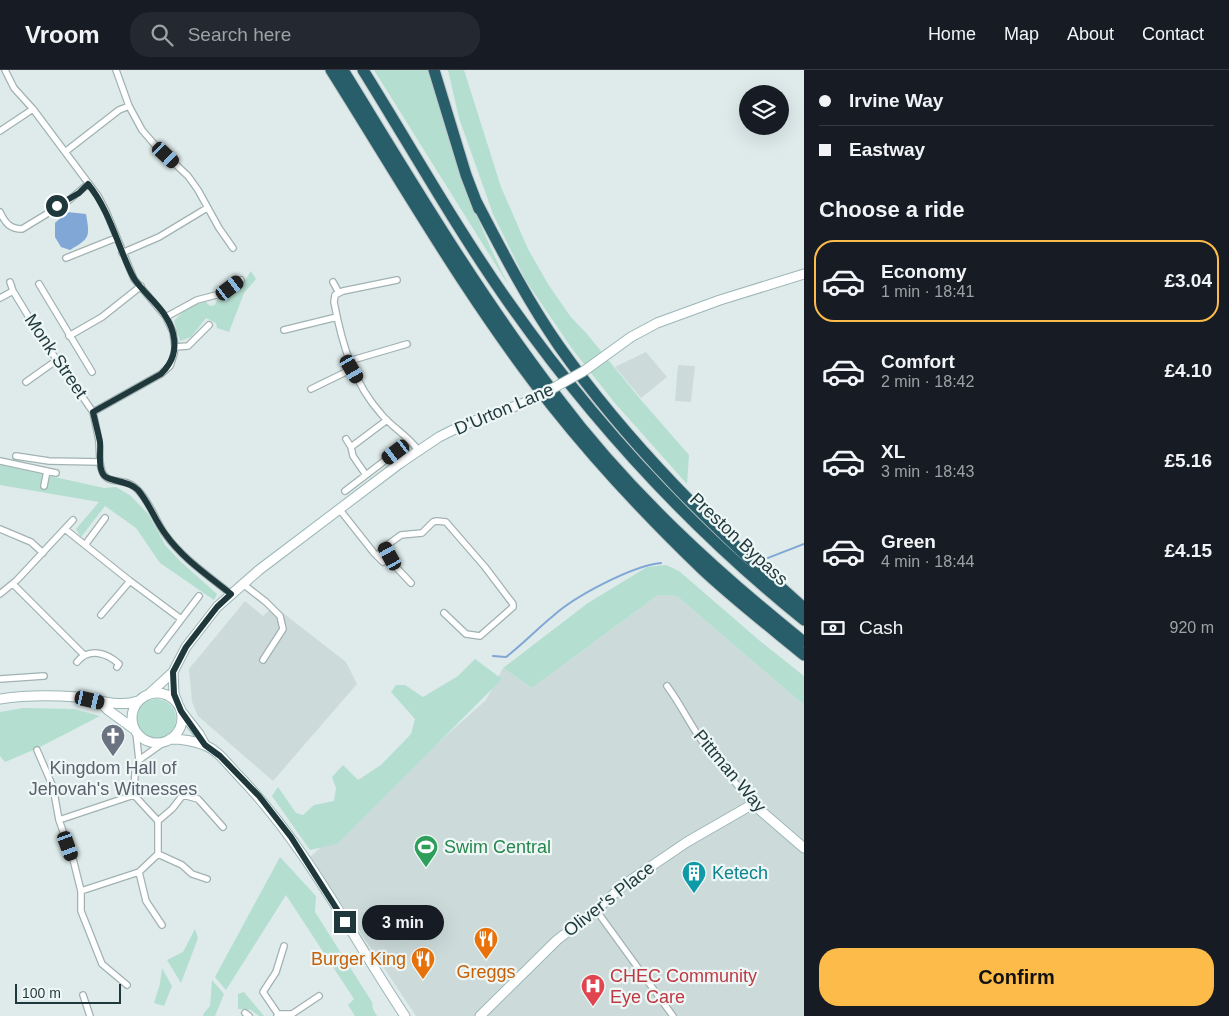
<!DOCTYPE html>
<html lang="en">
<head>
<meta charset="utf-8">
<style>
  body { margin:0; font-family:Helvetica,sans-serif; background:#242831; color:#f1f3f6; height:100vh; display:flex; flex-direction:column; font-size:19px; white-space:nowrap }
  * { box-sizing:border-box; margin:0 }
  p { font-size:16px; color:#9ea1a6 }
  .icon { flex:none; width:28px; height:28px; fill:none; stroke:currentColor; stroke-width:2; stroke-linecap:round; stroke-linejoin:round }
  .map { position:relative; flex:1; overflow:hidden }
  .details { display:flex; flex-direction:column; background:#171b24; width:425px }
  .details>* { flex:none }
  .guide { display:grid; align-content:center; height:110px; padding:0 15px; background:#171b24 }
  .controls { position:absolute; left:739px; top:15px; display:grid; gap:10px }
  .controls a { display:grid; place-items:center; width:50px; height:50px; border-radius:50%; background:#171b24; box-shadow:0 5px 20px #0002; font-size:25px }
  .scale { position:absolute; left:15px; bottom:12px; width:106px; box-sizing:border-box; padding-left:5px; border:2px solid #1e383c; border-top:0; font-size:14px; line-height:18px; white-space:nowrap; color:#1e383c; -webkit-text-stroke:4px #eef7f6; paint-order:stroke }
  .end { position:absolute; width:22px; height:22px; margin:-11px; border:6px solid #1e383c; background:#fff; box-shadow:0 0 0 2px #fff }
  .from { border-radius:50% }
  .bubble { position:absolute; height:35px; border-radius:18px; background:#171b24; box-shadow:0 5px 20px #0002; font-size:16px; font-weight:600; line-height:35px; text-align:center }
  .car { position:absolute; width:15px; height:30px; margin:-15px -8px; border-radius:6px; box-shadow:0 0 4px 1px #0007; background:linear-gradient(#222 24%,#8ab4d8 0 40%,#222 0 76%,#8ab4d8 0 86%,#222 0) }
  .guide b { display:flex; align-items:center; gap:18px; height:48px; font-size:19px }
  .guide b+b { border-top:1px solid #363941 }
  .guide i { width:12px; height:12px; background:#f1f3f6 }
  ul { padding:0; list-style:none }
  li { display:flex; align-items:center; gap:15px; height:82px; margin:0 10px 8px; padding:0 5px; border:2px solid transparent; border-radius:20px }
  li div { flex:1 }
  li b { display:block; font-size:19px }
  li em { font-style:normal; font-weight:600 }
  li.on { border-color:#fdbb49 }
  li>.icon { width:45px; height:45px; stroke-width:1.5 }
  h2 { padding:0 15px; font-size:22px; line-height:60px }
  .pay { display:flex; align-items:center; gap:12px; height:55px; padding:0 15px; font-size:19px }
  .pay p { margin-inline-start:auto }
  .cta { display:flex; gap:10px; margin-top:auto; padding:10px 15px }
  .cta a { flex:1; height:58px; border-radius:20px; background:#fdbb49; color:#111; font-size:20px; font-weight:600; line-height:58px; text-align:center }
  header { display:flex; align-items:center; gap:30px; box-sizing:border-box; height:70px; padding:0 25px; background:#171b24; border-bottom:1px solid #363941 }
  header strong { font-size:24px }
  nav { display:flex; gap:28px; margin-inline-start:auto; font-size:18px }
  .search { width:350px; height:45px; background:#242831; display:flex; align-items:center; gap:12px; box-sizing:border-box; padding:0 18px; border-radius:20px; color:#9ea1a6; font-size:19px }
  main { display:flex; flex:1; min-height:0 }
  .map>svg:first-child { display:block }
  .built { fill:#ccdbda }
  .green { fill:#b4ded0 }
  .water { fill:#80a7d5 }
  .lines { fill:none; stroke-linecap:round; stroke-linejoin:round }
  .stream { stroke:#80a7d5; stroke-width:2 }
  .street-casing { stroke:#a1b2b2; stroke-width:8 }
  .secondary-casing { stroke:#9cb6b7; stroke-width:11 }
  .highway-casing { stroke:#c0c7c8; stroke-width:13 }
  .street { stroke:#fff; stroke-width:5.5 }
  .secondary { stroke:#fff; stroke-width:9 }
  .highway { stroke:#285e6a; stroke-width:11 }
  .secondary-bridge-casing { stroke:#9cb6b7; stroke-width:11; stroke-linecap:butt }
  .secondary-bridge { stroke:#fff; stroke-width:9 }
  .route { stroke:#1e383c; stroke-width:6 }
  .labels { text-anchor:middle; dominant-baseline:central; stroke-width:4.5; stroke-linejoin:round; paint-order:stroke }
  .street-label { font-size:18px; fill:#1e383c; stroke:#eef7f6 }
  .worship-label { font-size:18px; fill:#5b616d; stroke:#eef7f6 }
  .leisure-label { font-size:18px; fill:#27864d; stroke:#eef7f6; text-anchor:start }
  .culture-label { font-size:18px; fill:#0d838f; stroke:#eef7f6; text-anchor:start }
  .food-label { font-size:18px; fill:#c56008; stroke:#eef7f6; text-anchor:end }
  .health-label { font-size:18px; fill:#be3a42; stroke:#eef7f6; text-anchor:start }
</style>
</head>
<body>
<header>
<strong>Vroom</strong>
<div class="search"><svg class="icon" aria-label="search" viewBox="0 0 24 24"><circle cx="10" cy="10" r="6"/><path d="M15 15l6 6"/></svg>Search here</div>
<nav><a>Home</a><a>Map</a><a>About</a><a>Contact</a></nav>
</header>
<main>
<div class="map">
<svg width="804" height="946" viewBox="0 0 804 946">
  <rect width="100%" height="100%" fill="#deebea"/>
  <path class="built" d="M646 282 667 307 641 328 615 297Z
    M678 295 695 296 691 332 675 331Z
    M658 525 677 526 804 635V946H416L310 787 486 630 503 598 532 618Z
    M245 531 263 546 274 536 346 592 357 614 273 711 198 646 192 632 189 599Z"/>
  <path class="green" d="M374 0H430C448 75 474 147 509 216Z
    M448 0H464L501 117 528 179 548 214 570 246 587 264 641 330 689 385 687 414 614 332 573 280 526 211 493 144 459 48Z
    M251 201 256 209 244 223 229 262 217 258 216 253 206 248 191 267 180 271 174 251C182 242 193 232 206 232L210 236 215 235 218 227 244 212Z
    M0 395 104 418 116 417 131 426 149 445 165 475 180 491 217 524 214 530 160 493 136 458 105 436 81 467 76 459 99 432 0 415Z
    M666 495 679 501 760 571 804 606V635L677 526 658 525 532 618 503 598 588 533 647 497Z
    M475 589 502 609 337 774 310 780 272 726 278 717 296 743 303 745 314 735 334 731 336 718 332 707 343 695 358 710 381 695 411 664 415 649 391 622 396 615H405L423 627 458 606Z
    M136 649a20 20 0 1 1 40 0a20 20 0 1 1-40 0Z
    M23 638 74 639 100 646 38 678 5 692 0 686V642Z
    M280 787 316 826 315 842 372 932 373 939 377 946H355L348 935 354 929 286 825 226 920 215 907Z
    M195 859 198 868 181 913 167 890 183 882Z
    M162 898 172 916 164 936 154 933 160 914Z
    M212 910 224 924 215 946H203L204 943 210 936Z
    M244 922 264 946H259L251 940 238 939V924Z"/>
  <path class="water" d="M67 142 86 144C90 167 90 168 70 180L61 177 55 167V153Z"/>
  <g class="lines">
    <path class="stream" d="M760 491 804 474
      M493 586 506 587C523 574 537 559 553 546 575 526 632 496 661 493"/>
    <defs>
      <path id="street" d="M5 0 14 18 33 39 98 126 106 141 134 209 166 247 173 262 175 277 174 284 170 296 161 304 93 342
        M116 0 129 36 142 60 155 75 188 106 198 120 219 158 233 178
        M0 61 33 39
        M65 82 119 40 129 36
        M0 142C5 153 10 159 22 159L68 131 88 114
        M122 183 159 167 207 138
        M66 188 116 168
        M397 210 343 221 335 225 334 232C342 274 353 313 382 345 394 359 407 365 418 380
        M10 212 13 221 41 267 93 342 99 371 100 392 49 391 16 386
        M333 212 339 223
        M39 214 92 302
        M0 228 13 221
        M166 247 197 230 220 224 241 210
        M284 260 337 247
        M69 266 102 247 141 216
        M175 277 188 276 209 255
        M349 291 407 274
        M26 312 57 290
        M311 319 352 299
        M346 369 351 377 387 350
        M351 377 353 386 366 405 396 382
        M0 391 56 403
        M100 392C103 420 120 404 136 418 150 431 155 450 165 464 182 488 209 506 231 524
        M44 416 47 401
        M345 421 366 405
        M340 440 374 483 383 492
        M0 459 31 472 43 483
        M65 459 130 511 181 549
        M85 475 105 448
        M385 477 395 496 411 513
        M377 486 386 476 401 465 422 463 433 452 437 451 446 452 485 497 513 534V537L480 566 466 564 444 543
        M13 514 84 585
        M243 514 266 532 280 546 283 559 263 590
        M0 524 17 510 73 450
        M101 545 130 511
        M158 580 199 526
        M77 592C89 577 107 583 119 594L117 597
        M0 609 44 606
        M667 616C680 633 689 653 702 671 718 693 736 713 753 734
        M37 680 53 717 59 750 73 789 81 821V841L102 894 127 915
        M139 690 163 673
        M59 750 134 725
        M158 751 172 739 183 725 198 729 223 757
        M158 784 182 795 192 804 207 809
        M139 802 146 831 162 855
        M81 821 139 802 158 784V751L134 725 135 702 139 690 136 663
        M596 840 673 946
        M83 925 90 946
        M245 943 249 946
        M278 944H292L319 926
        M277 946 278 944 263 922 276 902 284 876"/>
      <path id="secondary" d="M584 301 631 267 657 253 720 230 804 204
        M173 602 174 624 178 634
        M132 648a25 25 0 1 1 50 0a25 25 0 1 1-50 0Z
        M148 625 173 602 186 577 217 537 259 500 399 394 439 367 461 356 532 330
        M0 629C25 625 52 625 77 627 97 629 119 638 138 631
        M100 632 108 640 134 659
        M181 641 199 664 205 675
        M170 669C181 669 194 671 204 675 218 680 228 695 238 705 306 775 351 865 405 946
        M480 946 557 870 596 840 625 814 687 772 753 734 804 778"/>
      <path id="highway" d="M331 0C403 114 469 231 553 337 599 395 649 448 702 499 734 529 770 557 804 585
        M343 0C412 112 478 224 558 328 628 421 714 500 804 572
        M363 0C411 77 455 156 507 230 591 350 690 458 804 550
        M434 0 466 105 479 139
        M476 131C502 181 527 230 559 276 628 374 714 459 804 538"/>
    </defs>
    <use href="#street" class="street-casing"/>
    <use href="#secondary" class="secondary-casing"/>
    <use href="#highway" class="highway-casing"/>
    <use href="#street" class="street"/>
    <use href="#secondary" class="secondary"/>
    <use href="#highway" class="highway"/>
    <defs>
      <path id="secondary-bridge" d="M532 330 584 301"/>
    </defs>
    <use href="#secondary-bridge" class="secondary-bridge-casing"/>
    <use href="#secondary-bridge" class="secondary-bridge"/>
  </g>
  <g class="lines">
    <path class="route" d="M57 136 79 123 88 114C106 136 114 163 125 189 128 196 131 204 135 210 148 228 167 240 173 263 177 280 173 292 161 304L93 342C95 351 98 362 100 372 101 381 98 393 102 402 105 413 128 409 138 420 150 434 155 451 166 465 183 489 209 506 231 524L217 537 186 577 173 602 174 624 181 641 205 675 220 686 259 726 291 767 345 852"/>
  </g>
  <defs>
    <symbol id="church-pin" viewBox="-11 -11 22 30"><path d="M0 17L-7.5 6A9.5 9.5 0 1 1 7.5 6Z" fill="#6b7280" stroke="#eef7f6"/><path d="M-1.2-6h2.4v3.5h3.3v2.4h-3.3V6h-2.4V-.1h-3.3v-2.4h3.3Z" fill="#fff"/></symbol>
    <symbol id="stadium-pin" viewBox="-11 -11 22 30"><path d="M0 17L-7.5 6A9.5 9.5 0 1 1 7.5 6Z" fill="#2e9e5b" stroke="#eef7f6"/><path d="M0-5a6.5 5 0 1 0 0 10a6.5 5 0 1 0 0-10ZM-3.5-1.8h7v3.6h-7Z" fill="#fff"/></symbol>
    <symbol id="building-pin" viewBox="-11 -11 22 30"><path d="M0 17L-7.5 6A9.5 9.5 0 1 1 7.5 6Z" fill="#0f9aa8" stroke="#eef7f6"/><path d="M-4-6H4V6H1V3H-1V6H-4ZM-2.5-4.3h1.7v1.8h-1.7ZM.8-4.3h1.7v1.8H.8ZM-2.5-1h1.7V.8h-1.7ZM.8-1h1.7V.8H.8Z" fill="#fff"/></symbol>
    <symbol id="restaurant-pin" viewBox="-11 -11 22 30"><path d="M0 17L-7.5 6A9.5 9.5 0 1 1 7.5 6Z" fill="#e8710a" stroke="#eef7f6"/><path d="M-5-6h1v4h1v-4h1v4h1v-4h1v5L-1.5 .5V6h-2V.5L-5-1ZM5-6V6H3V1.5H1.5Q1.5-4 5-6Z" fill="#fff"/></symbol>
    <symbol id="hospital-pin" viewBox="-11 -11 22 30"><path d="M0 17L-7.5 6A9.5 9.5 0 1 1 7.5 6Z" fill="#e0444e" stroke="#eef7f6"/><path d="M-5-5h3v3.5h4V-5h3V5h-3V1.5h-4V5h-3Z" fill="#fff"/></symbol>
  </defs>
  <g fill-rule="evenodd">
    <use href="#church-pin" x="99" y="652" width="28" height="38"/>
    <use href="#stadium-pin" x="412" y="763" width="28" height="38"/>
    <use href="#building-pin" x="680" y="789" width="28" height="38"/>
    <use href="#restaurant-pin" x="472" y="855" width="28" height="38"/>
    <use href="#restaurant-pin" x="409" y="875" width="28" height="38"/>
    <use href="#hospital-pin" x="579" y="902" width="28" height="38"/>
  </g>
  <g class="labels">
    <g class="street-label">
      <text transform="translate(56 286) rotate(56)">Monk Street</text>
      <text transform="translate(504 339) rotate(-23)">D'Urton Lane</text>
      <text transform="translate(739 469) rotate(43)">Preston Bypass</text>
      <text transform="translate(730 701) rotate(50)">Pittman Way</text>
      <text transform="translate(609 829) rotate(-38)">Oliver's Place</text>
    </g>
    <g class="worship-label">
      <text x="113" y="698">Kingdom Hall of<tspan x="113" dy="21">Jehovah's Witnesses</tspan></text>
    </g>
    <g class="leisure-label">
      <text x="444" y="777">Swim Central</text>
    </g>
    <g class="culture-label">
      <text x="712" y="803">Ketech</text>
    </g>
    <g class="food-label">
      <text x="406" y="889">Burger King</text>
      <text x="486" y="902" text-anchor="middle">Greggs</text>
    </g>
    <g class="health-label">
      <text x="610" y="906">CHEC Community<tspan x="610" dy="21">Eye Care</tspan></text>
    </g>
  </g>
</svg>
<div class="controls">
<a><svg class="icon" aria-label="layers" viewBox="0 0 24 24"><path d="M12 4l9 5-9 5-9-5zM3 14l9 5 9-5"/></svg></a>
</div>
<div class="scale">100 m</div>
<i class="end from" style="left:57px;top:136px"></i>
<i class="end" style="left:345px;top:852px"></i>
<div class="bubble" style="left:362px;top:835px;width:82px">3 min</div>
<i class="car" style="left:166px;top:85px;rotate:133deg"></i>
<i class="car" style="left:230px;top:218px;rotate:53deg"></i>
<i class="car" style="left:352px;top:299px;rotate:150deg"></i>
<i class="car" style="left:396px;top:382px;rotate:233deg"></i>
<i class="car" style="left:390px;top:486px;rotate:331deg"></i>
<i class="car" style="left:90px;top:630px;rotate:103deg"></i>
<i class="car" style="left:68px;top:776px;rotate:160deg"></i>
</div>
<section class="details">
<div class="guide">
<b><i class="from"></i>Irvine Way</b>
<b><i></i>Eastway</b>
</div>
<h2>Choose a ride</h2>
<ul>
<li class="on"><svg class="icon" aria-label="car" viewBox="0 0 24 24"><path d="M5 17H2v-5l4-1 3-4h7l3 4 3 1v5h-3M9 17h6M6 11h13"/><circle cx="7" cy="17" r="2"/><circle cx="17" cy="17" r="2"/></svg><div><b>Economy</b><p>1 min · 18:41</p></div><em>£3.04</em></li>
<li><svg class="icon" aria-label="car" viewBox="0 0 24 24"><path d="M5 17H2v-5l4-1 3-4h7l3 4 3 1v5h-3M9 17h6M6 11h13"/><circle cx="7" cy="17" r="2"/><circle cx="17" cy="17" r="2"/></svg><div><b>Comfort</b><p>2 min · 18:42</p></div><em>£4.10</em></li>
<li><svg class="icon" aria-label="car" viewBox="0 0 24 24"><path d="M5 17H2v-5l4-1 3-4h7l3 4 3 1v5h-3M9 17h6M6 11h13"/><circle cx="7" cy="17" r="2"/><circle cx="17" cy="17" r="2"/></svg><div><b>XL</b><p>3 min · 18:43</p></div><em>£5.16</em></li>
<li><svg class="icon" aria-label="car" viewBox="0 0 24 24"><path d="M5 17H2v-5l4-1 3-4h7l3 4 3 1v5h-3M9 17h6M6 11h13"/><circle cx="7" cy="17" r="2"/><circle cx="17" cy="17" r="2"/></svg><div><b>Green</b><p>4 min · 18:44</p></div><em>£4.15</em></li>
</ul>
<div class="pay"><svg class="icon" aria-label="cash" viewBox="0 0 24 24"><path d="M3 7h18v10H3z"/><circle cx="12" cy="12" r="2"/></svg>Cash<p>920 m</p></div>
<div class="cta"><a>Confirm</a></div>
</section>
</main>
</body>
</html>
